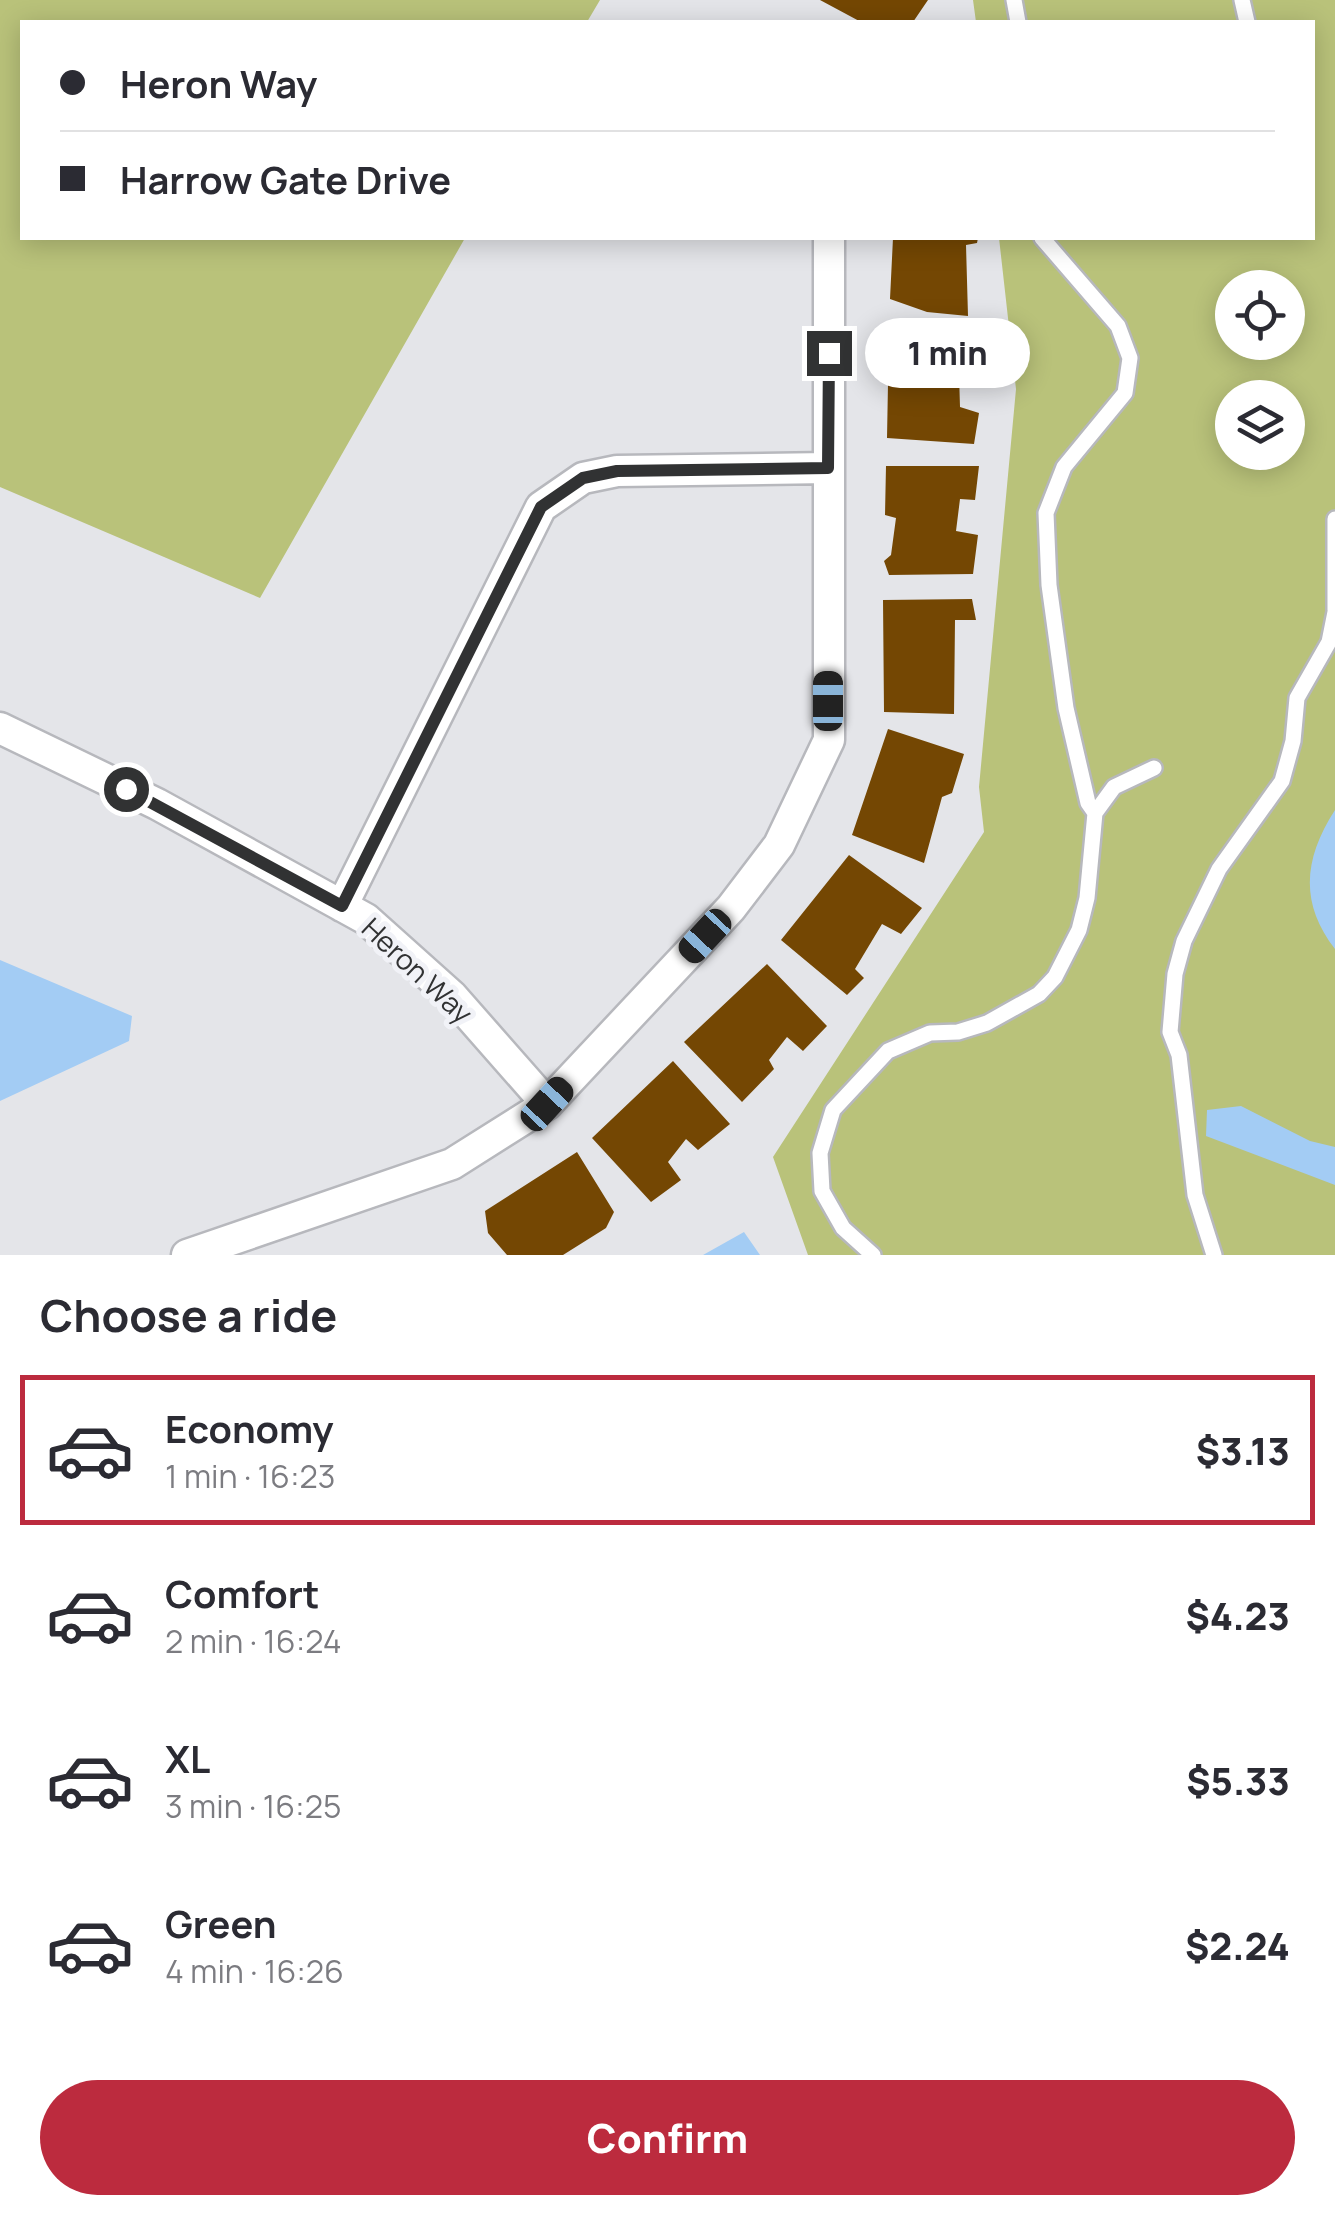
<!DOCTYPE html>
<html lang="en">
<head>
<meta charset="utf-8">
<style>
  body { margin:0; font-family:Manrope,sans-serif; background:#f2f2f3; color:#2b2b33; height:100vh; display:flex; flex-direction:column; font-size:38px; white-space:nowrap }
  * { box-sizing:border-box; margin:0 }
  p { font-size:32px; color:#7c7c81 }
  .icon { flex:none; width:55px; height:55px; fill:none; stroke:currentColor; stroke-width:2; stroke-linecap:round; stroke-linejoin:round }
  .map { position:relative; height:1255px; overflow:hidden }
  .drawer { display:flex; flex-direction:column; background:#fff; flex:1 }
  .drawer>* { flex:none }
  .hud { position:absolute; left:20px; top:20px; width:1295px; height:220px; border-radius:0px; box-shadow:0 5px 25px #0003; display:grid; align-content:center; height:220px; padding:0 40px; background:#fff }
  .buttons { position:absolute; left:1215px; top:270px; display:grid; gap:20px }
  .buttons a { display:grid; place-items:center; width:90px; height:90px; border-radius:50%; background:#fff; box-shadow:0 5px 25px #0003; font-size:50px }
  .end { position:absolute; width:45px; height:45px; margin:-22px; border:12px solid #313233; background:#fff; box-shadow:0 0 0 5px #fff }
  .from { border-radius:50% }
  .bubble { position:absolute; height:70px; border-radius:35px; background:#fff; box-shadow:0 5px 25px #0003; font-size:32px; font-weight:800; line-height:70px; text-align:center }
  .car { position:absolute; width:30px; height:60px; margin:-30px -15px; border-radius:12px; box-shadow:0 0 8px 2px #0007; background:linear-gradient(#222 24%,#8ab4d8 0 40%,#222 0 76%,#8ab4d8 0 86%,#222 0) }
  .hud b { display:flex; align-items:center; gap:35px; height:95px; font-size:38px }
  .hud b+b { border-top:2px solid #e1e1e2 }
  .hud i { width:25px; height:25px; background:#2b2b33 }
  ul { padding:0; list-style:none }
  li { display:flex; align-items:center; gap:30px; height:150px; margin:0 20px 15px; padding:0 20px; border:5px solid transparent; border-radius:0px }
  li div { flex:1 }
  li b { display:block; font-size:38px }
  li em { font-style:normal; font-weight:800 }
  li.active { border-color:#bc2b3e }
  li>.icon { width:90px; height:90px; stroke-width:1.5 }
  h2 { padding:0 40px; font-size:45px; line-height:120px }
  .button { display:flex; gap:20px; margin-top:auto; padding:20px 40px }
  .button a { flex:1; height:115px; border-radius:60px; background:#bc2b3e; color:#fff; font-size:40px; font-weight:800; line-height:115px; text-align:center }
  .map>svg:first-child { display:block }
  .green { fill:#b9c27a; fill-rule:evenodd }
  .water { fill:#a3ccf4 }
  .building { fill:#744703 }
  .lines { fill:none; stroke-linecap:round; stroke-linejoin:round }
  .service-casing { stroke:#b7b8bd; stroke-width:20 }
  .minor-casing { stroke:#b7b8bd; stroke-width:35 }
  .service { stroke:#fff; stroke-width:15 }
  .minor { stroke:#fff; stroke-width:30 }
  .route { stroke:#313233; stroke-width:12 }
  .labels { text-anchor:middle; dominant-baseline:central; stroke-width:10; stroke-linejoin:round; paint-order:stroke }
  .street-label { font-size:28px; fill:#313233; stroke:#f1f2f7 }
</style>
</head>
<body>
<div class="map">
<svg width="1335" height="1255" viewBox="0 0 1335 1255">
  <rect width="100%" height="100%" fill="#e4e5e9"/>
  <path class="green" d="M0 0H600L587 22H22V238H465L260 598 0 487Z
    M973 0H1335V1255H808L773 1157 984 832 979 787 1016 389 999 238H1312V22H976ZM1232 288H1288V342H1232ZM1232 398H1288V452H1232Z"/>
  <path class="water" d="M1335 810V949C1299 903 1304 858 1335 810Z
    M0 960 132 1016 129 1041 0 1101Z
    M1241 1106 1310 1141 1335 1147V1185L1206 1136 1207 1110Z
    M744 1232 760 1255H703Z"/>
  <path class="building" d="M820 0H928L913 22H861Z
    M893 238H978L977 243 966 245 968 316 927 312 890 299Z
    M889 329 978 336 972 371 959 374 960 407 979 413 974 444 887 438Z
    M886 466H979L975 500 960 499 956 531 978 535 973 574 889 575 884 561 891 555 896 518 885 515Z
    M972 599 976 620H955L954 714 884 712 883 600Z
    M888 729 964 754 952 793 942 797 924 863 852 835Z
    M849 855 922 908 901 934 882 924 855 969 864 978 847 995 781 940Z
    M767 964 827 1026 803 1051 787 1037 769 1060 774 1069 742 1102 684 1042Z
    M673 1061 730 1124 698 1150 686 1139 668 1162 681 1180 651 1202 592 1138Z
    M577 1152 614 1212 606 1228 563 1255H507L488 1233 485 1211Z"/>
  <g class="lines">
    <defs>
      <path id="service" d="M1014 0 1018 22
        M1242 0 1247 22
        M1042 238 1118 326 1130 358 1125 393 1064 467 1046 513 1049 585 1066 708 1088 803 1095 813
        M1335 519V610
        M873 1255 843 1228 822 1191 820 1153 833 1110 888 1051 930 1033 958 1032 987 1023 1039 994 1055 977 1079 930 1087 898 1095 813 1114 787 1154 768
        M1214 1255 1195 1195 1179 1055 1170 1032 1175 974 1184 941 1219 869 1282 781 1293 741 1297 698 1329 642 1335 612"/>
      <path id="minor" d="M0 728 157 804 366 919 452 996 547 1104
        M342 906 541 507 583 478 617 471 828 468
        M187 1255 452 1164 547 1104 731 908 779 845 829 740V238"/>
    </defs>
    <use href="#service" class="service-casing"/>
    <use href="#minor" class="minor-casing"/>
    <use href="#service" class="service"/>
    <use href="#minor" class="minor"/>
  </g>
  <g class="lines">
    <path class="route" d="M126 789 342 906 541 507 583 478 617 471 828 468 829 353"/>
  </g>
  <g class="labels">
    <g class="street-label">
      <text transform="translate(418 970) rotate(43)">Heron Way</text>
    </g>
  </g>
</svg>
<div class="buttons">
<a><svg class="icon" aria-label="locate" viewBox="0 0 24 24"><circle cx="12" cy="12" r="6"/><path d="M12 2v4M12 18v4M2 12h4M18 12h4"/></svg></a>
<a><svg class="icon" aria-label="layers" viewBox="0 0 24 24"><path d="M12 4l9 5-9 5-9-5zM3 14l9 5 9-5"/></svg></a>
</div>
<i class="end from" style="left:126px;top:789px"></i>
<i class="end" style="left:829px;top:353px"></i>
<div class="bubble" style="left:865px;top:318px;width:165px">1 min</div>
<i class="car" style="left:828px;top:701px;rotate:0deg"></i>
<i class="car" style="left:705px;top:936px;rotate:223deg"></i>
<i class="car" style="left:547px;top:1104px;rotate:43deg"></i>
<div class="hud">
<b><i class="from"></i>Heron Way</b>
<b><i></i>Harrow Gate Drive</b>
</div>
</div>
<section class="drawer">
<h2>Choose a ride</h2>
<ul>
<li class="active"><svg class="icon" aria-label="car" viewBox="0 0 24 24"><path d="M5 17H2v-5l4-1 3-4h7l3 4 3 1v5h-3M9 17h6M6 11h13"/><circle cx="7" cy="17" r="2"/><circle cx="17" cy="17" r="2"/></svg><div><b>Economy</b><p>1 min · 16:23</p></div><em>$3.13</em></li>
<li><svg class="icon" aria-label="car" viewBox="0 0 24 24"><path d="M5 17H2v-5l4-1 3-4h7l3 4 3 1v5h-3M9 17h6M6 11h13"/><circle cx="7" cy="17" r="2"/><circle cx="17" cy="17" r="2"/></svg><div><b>Comfort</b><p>2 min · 16:24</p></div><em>$4.23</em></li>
<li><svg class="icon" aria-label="car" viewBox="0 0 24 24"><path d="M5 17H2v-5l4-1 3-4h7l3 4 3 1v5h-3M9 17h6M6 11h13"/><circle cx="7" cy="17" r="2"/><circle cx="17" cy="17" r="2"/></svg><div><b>XL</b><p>3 min · 16:25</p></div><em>$5.33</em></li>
<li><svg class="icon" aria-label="car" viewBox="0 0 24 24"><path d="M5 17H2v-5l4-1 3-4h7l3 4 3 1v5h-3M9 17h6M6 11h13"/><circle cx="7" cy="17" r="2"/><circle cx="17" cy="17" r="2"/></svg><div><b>Green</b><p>4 min · 16:26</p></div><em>$2.24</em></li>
</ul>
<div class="button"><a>Confirm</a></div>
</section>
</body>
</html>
